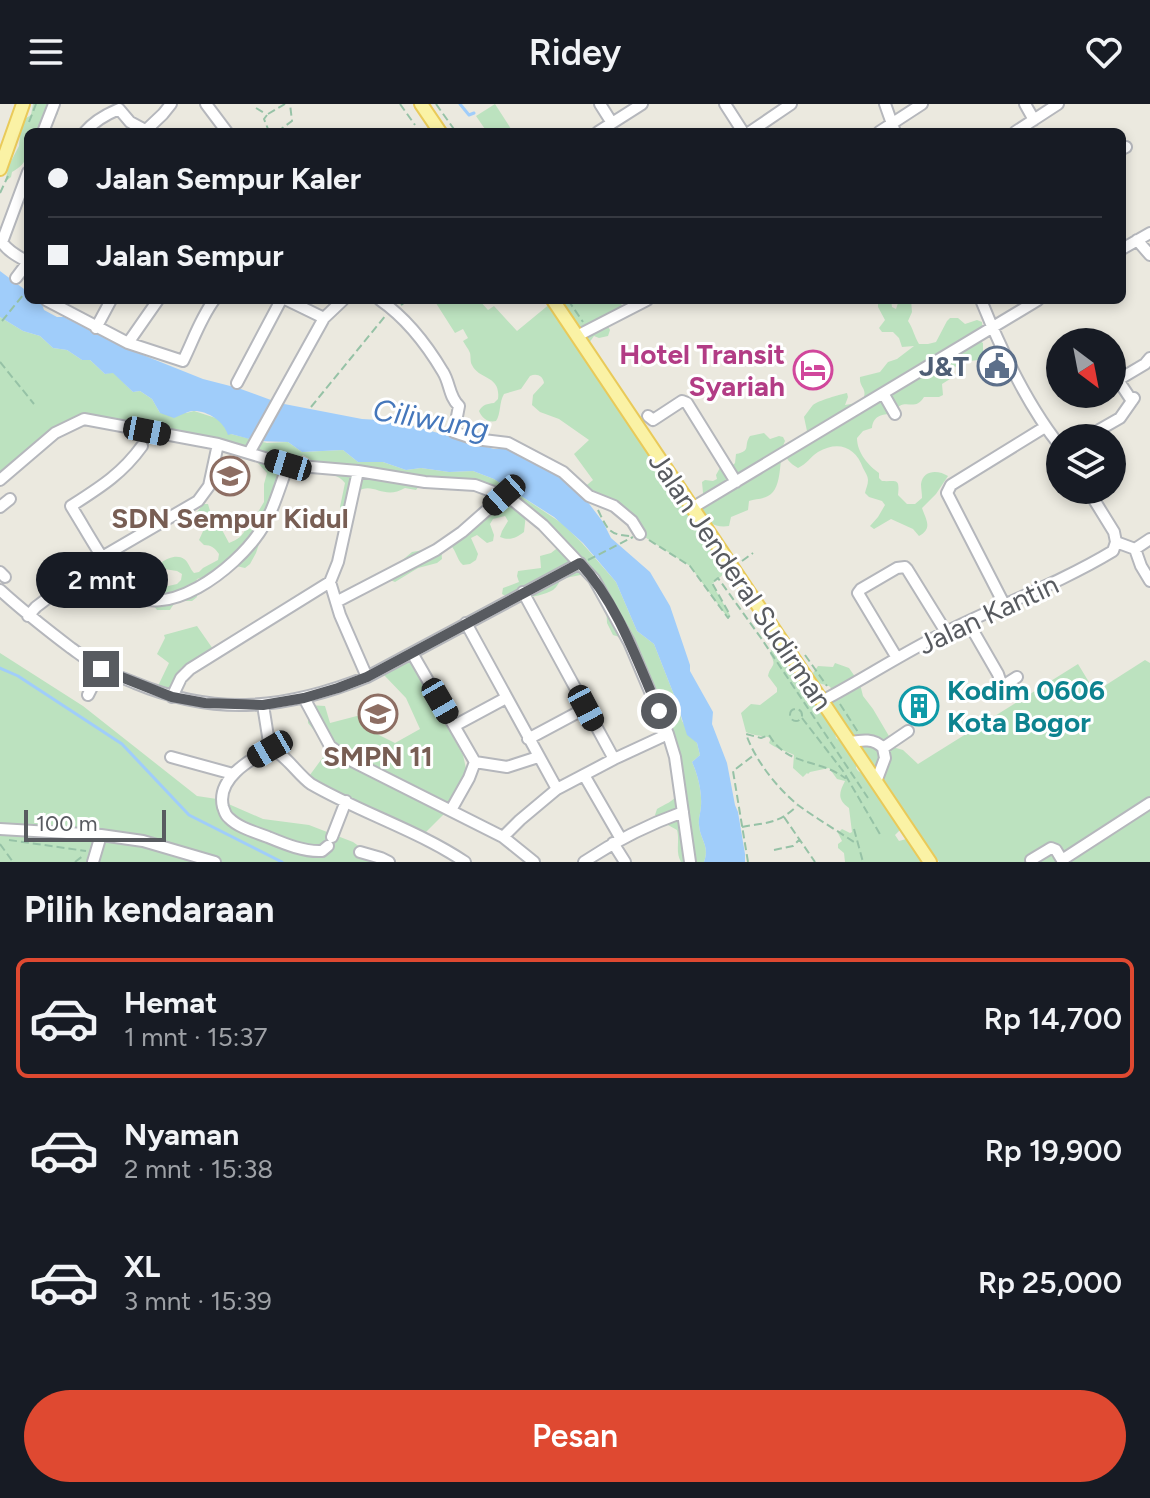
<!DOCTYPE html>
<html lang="id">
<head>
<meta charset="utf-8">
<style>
  body { margin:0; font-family:Figtree,sans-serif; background:#242831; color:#f1f3f6; height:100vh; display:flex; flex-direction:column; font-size:30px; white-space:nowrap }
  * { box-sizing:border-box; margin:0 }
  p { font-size:26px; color:#9ea1a6 }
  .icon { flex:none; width:44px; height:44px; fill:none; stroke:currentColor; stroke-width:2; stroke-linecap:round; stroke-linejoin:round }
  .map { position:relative; height:758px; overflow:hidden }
  .side { display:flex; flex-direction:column; background:#171b24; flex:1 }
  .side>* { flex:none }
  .hud { position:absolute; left:24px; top:24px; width:1102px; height:176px; border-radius:12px; box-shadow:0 4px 12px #0003; display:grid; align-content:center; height:176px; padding:0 24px; background:#171b24 }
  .needle { width:52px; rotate:148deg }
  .controls { position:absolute; left:1046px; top:224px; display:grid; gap:16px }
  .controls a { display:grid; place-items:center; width:80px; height:80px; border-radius:50%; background:#171b24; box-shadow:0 4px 12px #0003; font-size:40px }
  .scale { position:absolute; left:24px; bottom:20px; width:142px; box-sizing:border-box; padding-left:8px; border:4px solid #585b60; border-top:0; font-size:22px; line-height:28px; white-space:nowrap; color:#585b60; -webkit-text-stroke:6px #fff; paint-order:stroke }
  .end { position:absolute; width:36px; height:36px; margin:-18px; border:10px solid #585b60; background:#fff; box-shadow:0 0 0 4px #fff }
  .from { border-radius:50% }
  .bubble { position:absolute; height:56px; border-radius:28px; background:#171b24; box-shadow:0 4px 12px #0003; font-size:26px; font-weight:600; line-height:56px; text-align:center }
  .car { position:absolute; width:24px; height:48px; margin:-24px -12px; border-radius:10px; box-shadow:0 0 6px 2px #0007; background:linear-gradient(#222 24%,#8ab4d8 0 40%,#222 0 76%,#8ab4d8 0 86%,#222 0) }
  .hud b { display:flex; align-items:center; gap:28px; height:76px; font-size:30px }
  .hud b+b { border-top:2px solid #363941 }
  .hud i { width:20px; height:20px; background:#f1f3f6 }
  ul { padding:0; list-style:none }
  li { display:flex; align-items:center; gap:24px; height:120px; margin:0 16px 12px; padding:0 8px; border:4px solid transparent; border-radius:12px }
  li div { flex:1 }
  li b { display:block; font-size:30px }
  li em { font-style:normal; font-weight:600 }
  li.current { border-color:#df4931 }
  li>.icon { width:72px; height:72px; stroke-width:1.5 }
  h2 { padding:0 24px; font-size:36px; line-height:96px }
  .primary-button { display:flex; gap:16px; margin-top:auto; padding:16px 24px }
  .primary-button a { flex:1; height:92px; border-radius:48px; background:#df4931; color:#fff; font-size:32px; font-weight:600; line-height:92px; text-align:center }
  header { display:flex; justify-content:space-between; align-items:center; height:104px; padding:0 24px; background:#171b24; font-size:36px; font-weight:600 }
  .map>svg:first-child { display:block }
  .green { fill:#bce2bf }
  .water { fill:#a0cdfa }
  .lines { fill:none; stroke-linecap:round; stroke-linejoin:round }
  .stream { stroke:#a0cdfa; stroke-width:3 }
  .minor-casing { stroke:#b5b7bc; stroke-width:14 }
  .major-casing { stroke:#e9ca5a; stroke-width:16 }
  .path { stroke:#96c2a6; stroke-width:2; stroke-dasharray:8 4; stroke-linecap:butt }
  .minor { stroke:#fff; stroke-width:10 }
  .major { stroke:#faf2a5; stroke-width:12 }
  .route { stroke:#585b60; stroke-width:10 }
  .labels { text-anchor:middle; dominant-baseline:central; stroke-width:6; stroke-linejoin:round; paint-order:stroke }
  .hotel-label { font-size:28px; font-weight:bold; fill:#b23c85; stroke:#fff; text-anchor:end }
  .service-label { font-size:28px; font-weight:bold; fill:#4e5e75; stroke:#fff; text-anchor:end }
  .education-label { font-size:28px; font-weight:bold; fill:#785e54; stroke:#fff }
  .street-label { font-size:28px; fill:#585b60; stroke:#fff }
  .culture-label { font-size:28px; font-weight:bold; fill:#0d838f; stroke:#fff; text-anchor:start }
  .water-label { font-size:30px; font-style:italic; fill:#4577bb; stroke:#fff }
</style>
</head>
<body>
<header><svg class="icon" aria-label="menu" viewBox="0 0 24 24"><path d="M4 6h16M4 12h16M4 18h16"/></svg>Ridey<svg class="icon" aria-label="heart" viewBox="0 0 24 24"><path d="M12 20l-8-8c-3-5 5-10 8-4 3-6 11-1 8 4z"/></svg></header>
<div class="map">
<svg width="1150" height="758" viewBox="0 0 1150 758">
  <rect width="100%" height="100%" fill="#ebe9df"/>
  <path class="green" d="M33 0H57L58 10 49 16 41 28H28C28 48 31 57 12 68L11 73 5 78 9 61 19 42 21 21 23 16 31 11Z
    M495 0 513 28H487L476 12Z
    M434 196H479L488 206 494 202 517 227 551 199 550 196H620L622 202 607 220 610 226 608 232 599 234 594 232 589 239 732 463 712 480 730 511 728 514 690 462 640 430 632 418 582 385 593 376 574 350 589 336 559 315 540 308 532 301 533 291 544 279C543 271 536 269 530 272L521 285 504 290C499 298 501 310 496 317 488 319 482 314 479 307 483 300 487 300 494 299L498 295C501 271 479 276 472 261 470 258 471 253 470 249 468 244 465 241 463 237L468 234 463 225 455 229Z
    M878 196H891L892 203 896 205 899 196H911L912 208 908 217C913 224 914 232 919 240H928L936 238 947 217 950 214H958L965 220 977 216 982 218C983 225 981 229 977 235L983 239V248L978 256 963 258 955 263 950 275 942 280 943 291 939 293H924C913 310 905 290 892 310 882 310 873 312 872 324L863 327 857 334C857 349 869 362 879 369V374L882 377C896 378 900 373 898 391L907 400H915L922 394C922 389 921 385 921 380 923 365 939 366 948 372L936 390 922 404C926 416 933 424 919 432L913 425 891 415 874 425 870 422 878 413 885 401 882 397 869 393 865 389C866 384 868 381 868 376 868 372 865 368 863 364 856 343 838 336 818 348 810 353 807 360 798 364 770 347 797 339 807 327L804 313C804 313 812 302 813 301 817 297 841 290 847 289L848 293 845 301 862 298C869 283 859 285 860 273L880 268 888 258 897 255 914 242 902 243 899 234 893 228H882L879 224 885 216 878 203Z
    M0 213 23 227 40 232 53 244 67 246 82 256H90L105 270 113 268 133 288 140 287 152 295 160 309H186L194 307 219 315 231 330 267 339 288 338 302 348 343 346 358 358H383L406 366 421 364 449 368 473 367 494 375 515 388 563 420 582 439 616 478 637 527 654 540 676 596 682 617 697 639 700 651 692 658C698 671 702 688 701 702 701 709 698 714 699 721 700 736 710 741 704 758H681C675 748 680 737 677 726L659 716 655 711 657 705C663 701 675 697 677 690 682 676 661 626 656 610 637 594 644 564 637 541L632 537 613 531 607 519 606 500 585 470 561 475C558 480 557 483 553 486 542 493 513 497 502 490L503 484 519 478 517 472 518 467 541 464 540 452 551 449 560 442 526 410 524 428C516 434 510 437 500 433L502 427 508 417 505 412 493 415 490 420 494 431 493 437 487 439 477 431 471 434 478 450 476 456 470 460 463 461C456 455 457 447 450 441 443 445 441 447 442 455L437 459 418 464 395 478 383 473 384 467 399 459 412 448 435 444 491 397C491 389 487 381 480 376L468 379 420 381 416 386 405 384C383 397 373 376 357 388 356 401 355 409 341 409L340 403 345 379C338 370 329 371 320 364 314 359 311 355 303 351L298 355 292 367 280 372 271 389V401L261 409 257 420 266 426 260 437 256 449 250 460 245 464 232 461 218 462 210 471 197 475 195 481 197 493 192 497C182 497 175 496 170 506H157L153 501V495L134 490 121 477 122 470C131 468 135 472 140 479 149 477 150 471 160 473L164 483 177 480 181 476 182 470 177 467 164 465 162 458C167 454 178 450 184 455 188 457 190 465 194 469L199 468 203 464 218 456 219 450C215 444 211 441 204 441L199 436 204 425 197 414V408L203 400H208L213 417 221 424 229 439C237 436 243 432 246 424L241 420 239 414 255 413 264 398V380L267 369 249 349 84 315 69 321 0 375Z
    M764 329 770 335 779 332 783 333 785 337C778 351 784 384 768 392 763 395 755 395 749 397L748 406 731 413 729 422C718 424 704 420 703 406 703 401 705 397 706 392L703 389 702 378 705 376 713 377 717 375 716 371 721 362H732L735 359 736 350C752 347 743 342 750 332Z
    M197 522 213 545 181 564 175 585 158 582 169 559 157 550 165 534 164 531Z
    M772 542H776C782 548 783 557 788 564 791 567 795 569 798 572 804 580 806 590 814 598 828 613 833 612 836 634L843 639 857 656 856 664 858 667 872 675 903 723 895 731 899 737 910 734 929 758H845L844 749 838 744V740L842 737 838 729 842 725 850 729 852 728 849 704C837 695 839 689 845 677L837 675 829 664 810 668 808 670 807 669 803 673 793 664 794 651C786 647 775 644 769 639L771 634C761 631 758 633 746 628L741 609 751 600 760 601 777 588V584L768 572C770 561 778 563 770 550Z
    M0 549 83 602 197 692 217 695 263 715 309 721 353 738 381 758H0Z
    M409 551 463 651 467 669 450 704 420 734 307 675 329 645 308 619V601L325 602 330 619 376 607 369 626 395 639 420 625 406 594 384 571Z
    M1145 556 1150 559V758H939L921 732 911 722 903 706 896 700 894 691 828 593 835 588 829 582 815 578 813 569 818 562 833 563 835 559 849 564 860 580 863 592 873 605 896 644 903 646 918 660 1078 560 1095 588Z"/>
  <path class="water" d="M0 167 28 188V196L41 197 44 206 57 213H64L118 241 203 275 238 284 279 299 362 315 396 317 494 345H510L557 370 573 386 587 397 603 418 611 434 650 468 670 502 690 561V567L713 608 712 620 727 659 735 701 738 708 745 750V758H704C710 741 700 736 699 721 698 714 701 708 701 702 702 688 698 671 692 658L700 651 697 639 687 631 676 596 654 540 637 527 616 478 583 439 554 413 494 375 473 367 449 368 421 364 406 366 383 358H358L343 346 302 348 288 338 257 337 231 330 228 331C224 317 207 306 192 307 186 308 179 312 174 314L160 309 152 295 140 287 133 288 113 269 105 270 90 256H82L67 246 53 244 40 232 23 227 0 213Z"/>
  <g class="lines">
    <path class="stream" d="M460 0 469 11 474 9
      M0 564 18 572 122 640 189 711 282 758"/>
    <defs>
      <path id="minor" d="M206 0 227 28
        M600 0 612 19
        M725 0 743 28
        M885 0 895 28
        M1025 0 1034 16
        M43 28 54 0
        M85 28C94 17 107 10 119 5L130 18 145 26
        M144 28 163 10 171 0
        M598 28 642 0
        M750 28 791 0
        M879 28 922 0
        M1015 28 1058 0
        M1122 45 1126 43
        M1137 136 1150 151
        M1122 145 1150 129
        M28 158C19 153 7 147 2 138L28 68
        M16 174 28 158
        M46 196 128 239 183 257C193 237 200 215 214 196
        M287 196 324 214
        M380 196C406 214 427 241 443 268 450 279 449 293 459 302L454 328 475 335 508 339 563 368 589 392 614 402 632 417 640 430
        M981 196C1000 243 1028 302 1060 342
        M96 224 111 196
        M577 232 647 196
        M128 239 158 196
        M237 279 281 196
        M883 289 895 310
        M1132 297 1118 276 1145 260 1150 254
        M648 312 653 316 682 297 687 299 736 378
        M1085 334 1120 314 1134 294
        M142 342C122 370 99 384 71 402 84 423 96 445 110 465 114 472 118 481 124 486 166 520 235 464 259 429 273 409 279 384 288 361
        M249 349 324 214 343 196
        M0 376 55 329 84 315 218 340 288 361 358 367 425 378 475 381 510 394 543 421 594 475 629 538 668 630 675 653 690 758
        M1088 386 1114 428 1116 438
        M0 403 10 395
        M692 404 1038 196
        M1135 445 1141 462 1150 477
        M0 468 5 473
        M330 478 338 458 358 367
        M0 486C23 507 46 525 71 544 81 551 91 559 101 565 112 571 124 574 135 579 217 613 287 605 367 573L580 459
        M523 488 614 655
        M336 498 436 446 462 428 504 391
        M1004 500 947 389 951 381 1045 323
        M28 512 36 503 102 453 198 397 209 382 218 340
        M968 518 998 570 1001 579 1006 580 1017 573
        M466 519 557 685
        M412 549 475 658 507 663 538 653
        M897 554 858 489 861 485 897 464 905 463 907 465 946 528
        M88 591 101 565
        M172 593 181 574 190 565 330 478 340 511 367 573
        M304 594 330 642 344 653 503 733 534 758
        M822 597C864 575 904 548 946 528 1002 500 1060 479 1113 447L1116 438 1135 445 1150 435
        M263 601 270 645
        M454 622 506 594
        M528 635 586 604
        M850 638C862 636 874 634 883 644L885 654 876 678
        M883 644 908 627
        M270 645C283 647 298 671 311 680 361 709 417 726 465 758
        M270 645C249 656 216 675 223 703 225 708 225 711 229 714 239 724 255 728 268 733 285 740 304 748 322 747L328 742
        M171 653 233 670
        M584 671 621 735
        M451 706 469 674 475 658
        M0 725 101 731 143 737 215 758
        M332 733 346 697
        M503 733 520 716 557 685 614 655 668 630
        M613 739 625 758
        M360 748 381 754 389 758
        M1031 756 1051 744 1056 746 1062 756
        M93 758 101 731
        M584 758C615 737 647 721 683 708
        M1063 758 1062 756 1150 699"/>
      <path id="major" d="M421 0 440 28
        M0 65 23 0
        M553 196 930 758"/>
    </defs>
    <use href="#minor" class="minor-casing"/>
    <use href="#major" class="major-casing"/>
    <path class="path" d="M400 0 415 21
      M436 0 456 28
      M256 4 266 10
      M268 10 285 0
      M267 11 264 15 268 25 272 28
      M29 18 36 0
      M277 28 292 17 290 0
      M0 89 8 72
      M568 196 583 218
      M401 201 408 196
      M2 217 28 185
      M0 258 34 300
      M311 303 386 211
      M598 406C607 424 608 431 630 432
      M649 436 690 462 728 514 730 511 712 479 718 474 761 534 868 694
      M588 456 633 433
      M742 457 753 449
      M805 551 827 582
      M840 600 858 628
      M790 611a6 6 0 1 1 12 0a6 6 0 1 1-12 0Z
      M802 614 843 667 881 732
      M847 672 845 674C818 654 788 663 769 631L761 634 746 630C755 656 777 684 798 701 817 715 838 727 857 740
      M784 713 815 758
      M742 723C766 718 777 721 797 702
      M854 725 863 758
      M9 736 86 747
      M0 740 13 758
      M774 746 793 742 799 736
      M75 758 84 751
      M748 758 733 667 754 651"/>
    <use href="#minor" class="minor"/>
    <use href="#major" class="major"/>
  </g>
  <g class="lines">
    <path class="route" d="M101 565 172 593 205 599 235 600 263 601 304 594 338 584 367 573 580 459C618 500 637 557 659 607"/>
  </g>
  <defs>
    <symbol id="civic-ring" viewBox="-11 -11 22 22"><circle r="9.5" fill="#fff" stroke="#5c6f8a" stroke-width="1.5"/><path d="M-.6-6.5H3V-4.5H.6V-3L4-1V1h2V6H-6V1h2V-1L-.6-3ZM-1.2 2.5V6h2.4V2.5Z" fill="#5c6f8a"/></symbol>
    <symbol id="hotel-ring" viewBox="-11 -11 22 22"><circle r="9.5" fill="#fff" stroke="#d1479c" stroke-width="1.5"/><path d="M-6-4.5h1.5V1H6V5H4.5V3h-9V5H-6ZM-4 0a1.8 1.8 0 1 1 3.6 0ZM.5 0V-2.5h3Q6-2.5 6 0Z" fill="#d1479c"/></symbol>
    <symbol id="school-ring" viewBox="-11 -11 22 22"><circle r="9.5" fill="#fff" stroke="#8d6e63" stroke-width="1.5"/><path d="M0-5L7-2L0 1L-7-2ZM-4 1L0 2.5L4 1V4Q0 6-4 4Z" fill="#8d6e63"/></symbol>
    <symbol id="building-ring" viewBox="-11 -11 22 22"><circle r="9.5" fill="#fff" stroke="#0f9aa8" stroke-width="1.5"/><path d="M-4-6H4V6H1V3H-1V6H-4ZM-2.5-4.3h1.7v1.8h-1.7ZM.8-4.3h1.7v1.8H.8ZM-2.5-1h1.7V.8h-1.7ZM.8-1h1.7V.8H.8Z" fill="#0f9aa8"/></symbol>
  </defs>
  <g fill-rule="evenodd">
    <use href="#civic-ring" x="975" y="240" width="44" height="44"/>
    <use href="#hotel-ring" x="791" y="244" width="44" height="44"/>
    <use href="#school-ring" x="208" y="350" width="44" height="44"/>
    <use href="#building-ring" x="897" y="580" width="44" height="44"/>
    <use href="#school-ring" x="356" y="588" width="44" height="44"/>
  </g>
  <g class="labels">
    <g class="hotel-label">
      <text x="785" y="250">Hotel Transit<tspan x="785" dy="32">Syariah</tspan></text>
    </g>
    <g class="service-label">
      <text x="969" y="262">J&amp;T</text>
    </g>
    <g class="education-label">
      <text x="230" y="414">SDN Sempur Kidul</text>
      <text x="378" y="652">SMPN 11</text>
    </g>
    <g class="street-label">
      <text transform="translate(741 477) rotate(56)">Jalan Jenderal Sudirman</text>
      <text transform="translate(988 510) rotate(-25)">Jalan Kantin</text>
    </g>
    <g class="culture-label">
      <text x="947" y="586">Kodim 0606<tspan x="947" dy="32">Kota Bogor</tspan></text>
    </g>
    <g class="water-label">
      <text transform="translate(431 315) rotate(10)">Ciliwung</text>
    </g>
  </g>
</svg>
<div class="controls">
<a><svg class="needle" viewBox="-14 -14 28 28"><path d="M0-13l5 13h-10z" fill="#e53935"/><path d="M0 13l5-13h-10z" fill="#9ea1a6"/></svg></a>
<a><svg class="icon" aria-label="layers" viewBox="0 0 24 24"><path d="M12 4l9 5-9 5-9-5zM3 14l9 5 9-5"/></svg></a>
</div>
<div class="scale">100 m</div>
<i class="end from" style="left:659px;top:607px"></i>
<i class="end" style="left:101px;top:565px"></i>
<div class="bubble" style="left:36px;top:448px;width:132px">2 mnt</div>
<i class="car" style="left:147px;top:327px;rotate:101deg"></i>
<i class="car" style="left:288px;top:361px;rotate:287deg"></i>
<i class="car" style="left:504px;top:391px;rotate:228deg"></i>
<i class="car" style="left:440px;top:597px;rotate:150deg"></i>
<i class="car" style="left:586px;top:604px;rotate:152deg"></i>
<i class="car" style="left:270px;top:645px;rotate:240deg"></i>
<div class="hud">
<b><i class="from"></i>Jalan Sempur Kaler</b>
<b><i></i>Jalan Sempur</b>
</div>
</div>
<section class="side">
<h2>Pilih kendaraan</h2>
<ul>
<li class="current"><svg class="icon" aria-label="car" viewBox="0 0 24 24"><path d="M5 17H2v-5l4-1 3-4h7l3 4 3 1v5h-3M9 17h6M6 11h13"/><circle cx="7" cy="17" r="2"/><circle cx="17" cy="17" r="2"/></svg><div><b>Hemat</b><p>1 mnt · 15:37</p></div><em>Rp 14,700</em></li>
<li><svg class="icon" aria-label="car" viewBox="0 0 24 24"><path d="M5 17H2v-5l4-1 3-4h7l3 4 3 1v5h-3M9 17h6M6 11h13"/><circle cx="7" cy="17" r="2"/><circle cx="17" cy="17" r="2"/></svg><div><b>Nyaman</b><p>2 mnt · 15:38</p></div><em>Rp 19,900</em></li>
<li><svg class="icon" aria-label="car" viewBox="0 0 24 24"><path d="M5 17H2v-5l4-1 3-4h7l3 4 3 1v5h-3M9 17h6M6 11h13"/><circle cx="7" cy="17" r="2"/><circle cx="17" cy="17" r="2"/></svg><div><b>XL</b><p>3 mnt · 15:39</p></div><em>Rp 25,000</em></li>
</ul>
<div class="primary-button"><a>Pesan</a></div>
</section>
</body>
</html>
